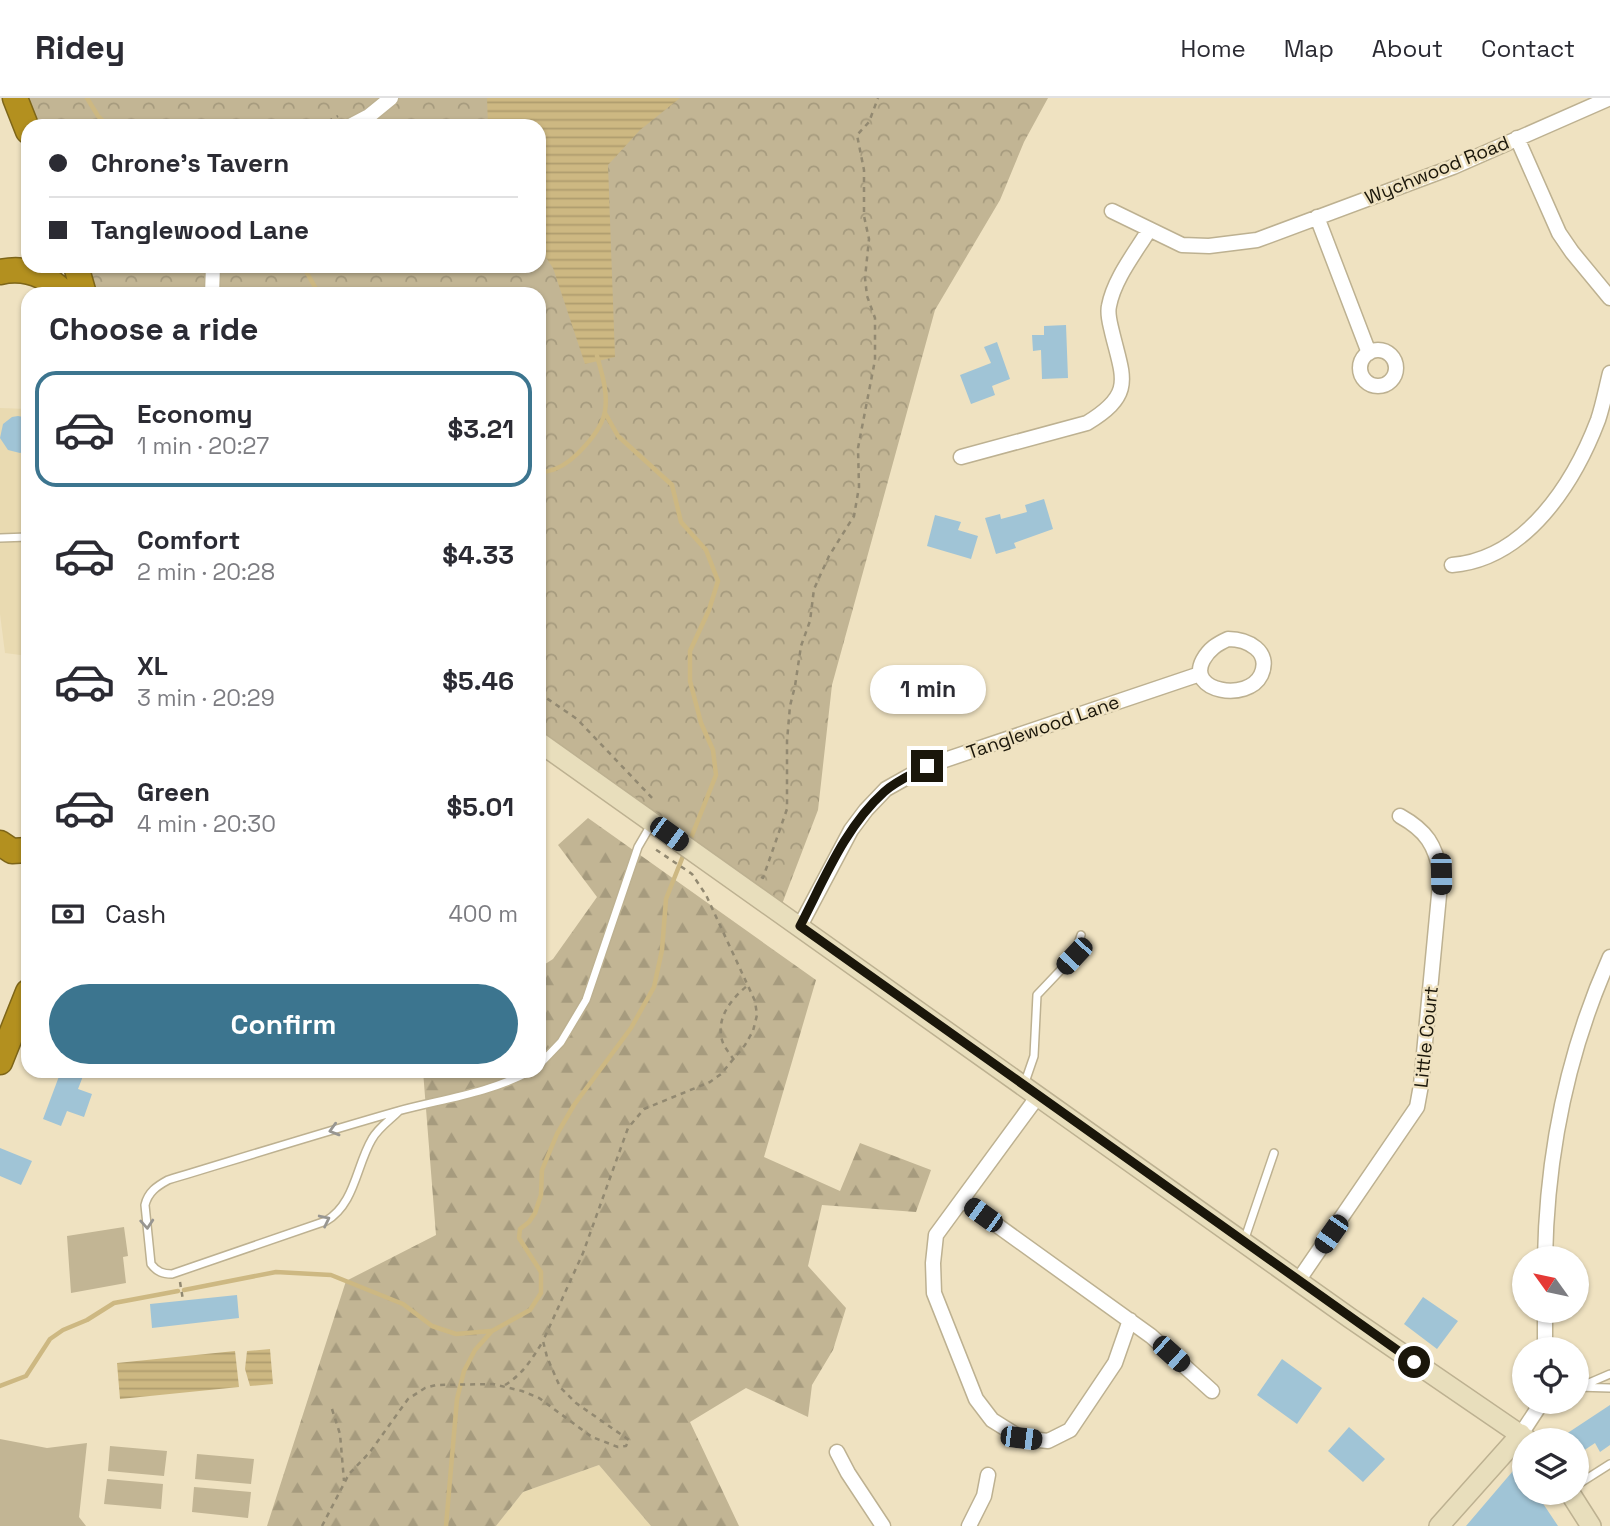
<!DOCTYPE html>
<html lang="en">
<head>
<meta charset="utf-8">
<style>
  body { margin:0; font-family:"Space Grotesk",sans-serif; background:#f7f7f7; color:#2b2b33; height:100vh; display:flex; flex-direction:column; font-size:26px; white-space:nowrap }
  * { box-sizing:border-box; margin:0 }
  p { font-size:23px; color:#7c7c81 }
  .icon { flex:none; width:38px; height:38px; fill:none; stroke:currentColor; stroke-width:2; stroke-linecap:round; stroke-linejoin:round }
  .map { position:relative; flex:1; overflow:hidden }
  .drawer { position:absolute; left:21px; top:189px; width:525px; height:791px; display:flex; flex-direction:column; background:#fff; border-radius:21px; box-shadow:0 2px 5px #0004 }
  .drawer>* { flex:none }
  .top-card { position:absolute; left:21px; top:21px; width:525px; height:154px; border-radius:21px; box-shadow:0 2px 5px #0004; display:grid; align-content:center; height:154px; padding:0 28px; background:#fff }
  .needle { width:46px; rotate:303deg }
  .tools { position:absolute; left:1512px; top:1148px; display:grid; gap:14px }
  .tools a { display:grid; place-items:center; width:77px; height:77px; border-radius:50%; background:#fff; box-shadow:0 2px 5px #0004; font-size:35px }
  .end { position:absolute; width:32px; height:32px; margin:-16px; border:9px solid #1a160a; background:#fff; box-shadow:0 0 0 4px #fff }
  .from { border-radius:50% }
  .bubble { position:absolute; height:49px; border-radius:24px; background:#fff; box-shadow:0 2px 5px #0004; font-size:23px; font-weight:700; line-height:49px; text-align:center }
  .car { position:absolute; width:21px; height:42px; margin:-21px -10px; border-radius:9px; box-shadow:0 0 5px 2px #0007; background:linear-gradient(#222 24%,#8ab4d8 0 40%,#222 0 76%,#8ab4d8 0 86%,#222 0) }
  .top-card b { display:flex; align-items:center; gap:24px; height:66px; font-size:26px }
  .top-card b+b { border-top:2px solid #e1e1e2 }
  .top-card i { width:18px; height:18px; background:#2b2b33 }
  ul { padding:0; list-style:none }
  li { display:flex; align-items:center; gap:21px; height:116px; margin:0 14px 10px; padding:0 14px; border:4px solid transparent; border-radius:21px }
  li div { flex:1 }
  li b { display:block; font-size:26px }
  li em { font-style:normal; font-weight:700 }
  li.selected { border-color:#3c758f }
  li>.icon { width:63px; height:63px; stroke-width:1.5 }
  h2 { padding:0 28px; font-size:32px; line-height:84px }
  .pay { display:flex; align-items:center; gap:18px; height:77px; padding:0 28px; font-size:26px }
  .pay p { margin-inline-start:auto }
  .button { display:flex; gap:14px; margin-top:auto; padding:14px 28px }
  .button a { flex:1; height:80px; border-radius:42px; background:#3c758f; color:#fff; font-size:28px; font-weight:700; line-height:80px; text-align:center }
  header { display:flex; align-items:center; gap:42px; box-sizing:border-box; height:98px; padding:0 35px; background:#fff; border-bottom:2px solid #e1e1e2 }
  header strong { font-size:33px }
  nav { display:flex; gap:38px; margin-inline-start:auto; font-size:24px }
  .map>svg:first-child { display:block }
  .built { fill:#e9dab1 }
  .forest { fill:url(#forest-firs) }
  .park { fill:url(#park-crowns) }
  .garden { fill:#c2b594 }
  .water { fill:url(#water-rules) }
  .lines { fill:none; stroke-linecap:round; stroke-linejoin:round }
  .stream { stroke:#cdb882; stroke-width:4.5 }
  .building { fill:#a0c4d6 }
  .lane-casing { stroke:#bdb191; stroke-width:10 }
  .street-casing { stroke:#bdb191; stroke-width:17 }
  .secondary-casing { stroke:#bdb191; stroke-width:22 }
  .highway-casing { stroke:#7d6518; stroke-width:27 }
  .path { stroke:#928971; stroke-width:2.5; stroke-dasharray:5 5; stroke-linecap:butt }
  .lane { stroke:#fff; stroke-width:7 }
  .street { stroke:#fff; stroke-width:14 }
  .secondary { stroke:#e8debc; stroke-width:19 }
  .highway { stroke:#b3901f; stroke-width:24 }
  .oneway { stroke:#989691 }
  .route { stroke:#1a160a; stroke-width:9 }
  .labels { text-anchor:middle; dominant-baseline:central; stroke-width:5; stroke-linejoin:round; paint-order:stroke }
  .street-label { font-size:19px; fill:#1a160a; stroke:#efe2c1 }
</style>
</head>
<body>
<header>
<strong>Ridey</strong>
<nav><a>Home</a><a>Map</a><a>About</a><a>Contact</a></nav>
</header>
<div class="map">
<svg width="1610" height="1428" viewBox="0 0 1610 1428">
  <defs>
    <pattern id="forest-firs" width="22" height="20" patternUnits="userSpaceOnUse" patternTransform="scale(1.75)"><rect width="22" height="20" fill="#c2b594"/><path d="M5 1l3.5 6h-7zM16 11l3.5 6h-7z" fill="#a69b7e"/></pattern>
    <pattern id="park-crowns" width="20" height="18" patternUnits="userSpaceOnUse" patternTransform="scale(1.75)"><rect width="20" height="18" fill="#c2b594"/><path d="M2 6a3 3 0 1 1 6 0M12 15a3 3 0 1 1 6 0" fill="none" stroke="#a69b7e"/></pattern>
    <pattern id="water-rules" width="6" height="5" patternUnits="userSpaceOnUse" patternTransform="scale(1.75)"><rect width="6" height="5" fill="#cdb882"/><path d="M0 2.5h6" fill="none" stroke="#af9d6f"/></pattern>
  </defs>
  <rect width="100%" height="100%" fill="#efe2c1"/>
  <path class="built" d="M0 310 28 311V558L5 555 0 516Z
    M599 1367 651 1428H496L523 1394Z"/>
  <path class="forest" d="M588 720 816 882 764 1059 840 1093 860 1045 931 1072 916 1114 822 1107 808 1168 846 1210 833 1252 812 1287 808 1319 746 1290 690 1324 739 1428H651L599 1367 523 1394 496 1428H267L346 1183 436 1137 423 973H539V870L553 861 597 799 558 747Z"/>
  <path class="park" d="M15 0H1048L1024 44 1000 102 935 212 832 587 818 712 779 814 539 644V196H87L76 168H539V28H28Z"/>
  <path class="garden" d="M124 1129 128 1158 123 1159 126 1185 71 1195 67 1138Z
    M0 1341 47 1350 87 1345 79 1419 86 1428H0Z
    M110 1348 167 1353 164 1378 108 1373Z
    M197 1356 254 1361 251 1386 195 1381Z
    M107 1381 163 1386 161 1411 104 1406Z
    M194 1389 251 1394 248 1420 192 1414Z"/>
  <path class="water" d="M487 0H680L640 32 608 67 615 259 585 266 553 170 539 149V28H488Z
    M270 1251 273 1286 250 1288 245 1271 247 1253Z
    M235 1253 239 1289 120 1301 117 1265Z"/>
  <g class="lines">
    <path class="stream" d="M87 0 98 18 108 28
      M303 168 319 196
      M605 315 618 338 672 387 681 424 706 452 718 483 709 512 690 553V583L701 625 713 652 716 677 689 745
      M539 375C544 374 550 373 555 371 574 364 602 333 605 313 608 294 602 276 597 258
      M184 1192 276 1174 331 1177 403 1206 432 1228 456 1236 491 1233
      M0 1288 26 1278 50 1241 63 1232 87 1222 114 1205 178 1193
      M446 1428 457 1301 464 1273 475 1252 492 1233 530 1212 541 1195V1174L519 1140 520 1131 529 1124 535 1115 541 1097 542 1072 557 1036 574 1007 631 930 654 889 662 852 666 801 685 753"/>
  </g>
  <path class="building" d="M1066 227 1068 280 1042 281 1041 252 1033 253 1032 237H1044V228Z
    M997 244 1010 281 992 288 995 297 971 306 960 277 991 265 984 249Z
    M18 318 28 320V353L20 355 8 352 0 340 3 326 12 319Z
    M1044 401 1053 431 1014 445 1016 450 996 456 985 420 1000 416 1001 421 1027 414 1025 407Z
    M935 417 961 424 958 432 978 438 971 461 927 448Z
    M61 973H85L78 991 92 996 84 1019 67 1013 61 1028 43 1021Z
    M0 1050 32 1063 21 1087 0 1078Z
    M237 1197 239 1220 152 1230 150 1206Z
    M1423 1199 1458 1223 1437 1251 1404 1226Z
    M1282 1261 1322 1290 1297 1326 1257 1297Z
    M1610 1307V1347L1600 1354 1595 1345 1577 1357V1342H1557Z
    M1349 1329 1385 1361 1363 1384 1328 1353Z
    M1518 1367 1524 1376V1395H1536L1558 1428H1466Z"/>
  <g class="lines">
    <defs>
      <path id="lane" d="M0 440 28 439
        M539 967 561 944 586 902 638 749 652 725
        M1024 987 1034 958 1037 897 1074 858 1081 837
        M399 1013C390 1022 378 1030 372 1041 356 1068 355 1106 326 1123L172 1176C163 1176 157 1174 151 1166L145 1107C148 1094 157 1088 168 1082 244 1059 321 1035 398 1013 443 1001 489 995 531 973
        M1244 1143 1274 1055
        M1582 1288 1610 1276
        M1577 1289 1610 1290
        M1577 1387 1610 1366"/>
      <path id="street" d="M350 28 369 18 391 0
        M1517 40 1559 135 1572 154 1610 200
        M1112 113 1182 147 1209 148 1257 142 1453 69 1610 0
        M1317 119 1369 255
        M212 196 213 168
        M1360 270a18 18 0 1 1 36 0a18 18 0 1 1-36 0Z
        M961 359 1087 325C1135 296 1123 280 1112 234 1110 225 1107 216 1109 208 1114 181 1135 155 1149 132
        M1452 467C1526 461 1574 385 1598 322 1603 307 1606 291 1610 275
        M1228 541C1247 541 1272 553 1261 577 1248 604 1186 594 1203 562 1209 551 1217 546 1228 541Z
        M800 828 851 732 866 712 886 691 927 668 1200 576
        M1038 998 936 1137 933 1165 934 1195 976 1301 992 1322 1021 1340 1048 1343 1070 1332 1115 1265 1130 1222
        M962 1102 1151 1238 1212 1293
        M1545 1160C1547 1056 1567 955 1610 859
        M1298 1183 1417 1009 1421 987 1441 776C1435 747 1427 733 1400 718
        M1545 1251V1213
        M1521 1336 1542 1304
        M837 1354 848 1375 883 1428
        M969 1428 984 1398 988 1377"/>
      <path id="secondary" d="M539 644 1350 1220 1528 1342
        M1570 1395 1591 1428
        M1439 1428 1521 1336"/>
      <path id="highway" d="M15 0 28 33
        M76 168 84 196
        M0 174C26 168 47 177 65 196
        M0 745 12 753 28 752
        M0 964 28 894"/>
    </defs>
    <use href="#lane" class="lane-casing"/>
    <use href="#street" class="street-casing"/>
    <use href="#secondary" class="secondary-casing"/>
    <use href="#highway" class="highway-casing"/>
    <path class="path" d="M319 28 338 18
      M539 595 577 621 654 702
      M761 779 763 780 787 711V643L790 608 795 588 801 548 810 523 814 491 829 458 854 418 859 389 858 350 875 262V220L867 198 865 180 869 141 864 118V72L857 37 869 24 878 0
      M734 962C730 956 724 949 722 942 716 920 731 901 747 888
      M180 1184 183 1202
      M505 1287C523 1276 532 1261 543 1243
      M332 1311 340 1336 344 1383
      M322 1428 349 1376 370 1354 408 1301 425 1290 436 1287 493 1286 522 1293 539 1300 592 1339 618 1349 626 1348 629 1342 576 1305 560 1289 547 1259 543 1243 583 1155 628 1030 644 1011 710 984 721 976 745 947 753 933 757 917 755 903 706 797 692 776 652 749"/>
    <use href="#lane" class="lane"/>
    <use href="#street" class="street"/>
    <use href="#secondary" class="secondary"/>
    <use href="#highway" class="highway"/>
  </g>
  <defs><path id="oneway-chevron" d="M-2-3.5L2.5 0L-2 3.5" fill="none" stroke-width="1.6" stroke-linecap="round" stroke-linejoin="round" transform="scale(1.75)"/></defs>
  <g class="oneway">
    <use href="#oneway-chevron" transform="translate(334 1032) rotate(164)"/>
    <use href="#oneway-chevron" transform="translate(325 1122) rotate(-26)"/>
    <use href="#oneway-chevron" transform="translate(147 1126) rotate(86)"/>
  </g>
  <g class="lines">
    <path class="route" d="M927 668C913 676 896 683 884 694 845 729 824 782 800 828L1414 1264"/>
  </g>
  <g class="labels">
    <g class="street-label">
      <text transform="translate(1437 72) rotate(-22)">Wychwood Road</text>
      <text transform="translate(1043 629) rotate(-19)">Tanglewood Lane</text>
      <text transform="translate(1426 939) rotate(-84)">Little Court</text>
    </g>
  </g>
</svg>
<div class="tools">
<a><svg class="needle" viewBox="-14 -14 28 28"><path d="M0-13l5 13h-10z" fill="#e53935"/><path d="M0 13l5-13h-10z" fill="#7c7c81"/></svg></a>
<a><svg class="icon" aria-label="locate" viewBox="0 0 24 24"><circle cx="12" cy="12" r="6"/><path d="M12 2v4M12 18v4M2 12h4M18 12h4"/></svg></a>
<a><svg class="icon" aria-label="layers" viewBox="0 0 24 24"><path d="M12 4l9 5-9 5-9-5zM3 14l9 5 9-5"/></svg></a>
</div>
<i class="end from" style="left:1414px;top:1264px"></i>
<i class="end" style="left:927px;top:668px"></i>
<div class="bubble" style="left:870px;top:567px;width:116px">1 min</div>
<i class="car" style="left:669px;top:736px;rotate:126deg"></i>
<i class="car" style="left:1441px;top:776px;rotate:179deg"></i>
<i class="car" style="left:1074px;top:858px;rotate:223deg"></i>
<i class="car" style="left:983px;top:1117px;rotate:306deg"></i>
<i class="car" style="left:1331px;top:1136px;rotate:215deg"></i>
<i class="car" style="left:1171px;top:1256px;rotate:132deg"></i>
<i class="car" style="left:1021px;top:1340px;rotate:97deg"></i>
<div class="top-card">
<b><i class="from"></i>Chrone's Tavern</b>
<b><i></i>Tanglewood Lane</b>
</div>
<section class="drawer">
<h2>Choose a ride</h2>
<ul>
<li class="selected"><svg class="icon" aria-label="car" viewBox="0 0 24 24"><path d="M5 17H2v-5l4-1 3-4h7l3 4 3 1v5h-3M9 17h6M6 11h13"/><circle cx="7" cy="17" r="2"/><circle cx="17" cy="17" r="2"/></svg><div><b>Economy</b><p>1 min · 20:27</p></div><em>$3.21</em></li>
<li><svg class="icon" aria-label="car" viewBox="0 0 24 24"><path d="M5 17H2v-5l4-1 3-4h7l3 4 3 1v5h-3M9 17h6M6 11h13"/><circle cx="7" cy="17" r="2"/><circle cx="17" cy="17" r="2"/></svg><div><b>Comfort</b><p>2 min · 20:28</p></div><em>$4.33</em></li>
<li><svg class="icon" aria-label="car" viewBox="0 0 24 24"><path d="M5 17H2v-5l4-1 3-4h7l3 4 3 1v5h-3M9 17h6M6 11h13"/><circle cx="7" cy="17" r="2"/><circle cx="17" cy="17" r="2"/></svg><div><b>XL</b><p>3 min · 20:29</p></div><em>$5.46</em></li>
<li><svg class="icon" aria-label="car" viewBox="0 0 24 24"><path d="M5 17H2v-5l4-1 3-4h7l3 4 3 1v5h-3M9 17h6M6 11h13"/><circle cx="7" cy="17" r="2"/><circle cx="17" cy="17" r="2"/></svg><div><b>Green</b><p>4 min · 20:30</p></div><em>$5.01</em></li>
</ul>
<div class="pay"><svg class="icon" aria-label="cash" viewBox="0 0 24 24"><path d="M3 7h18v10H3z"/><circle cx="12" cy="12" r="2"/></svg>Cash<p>400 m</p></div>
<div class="button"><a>Confirm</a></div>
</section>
</div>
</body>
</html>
